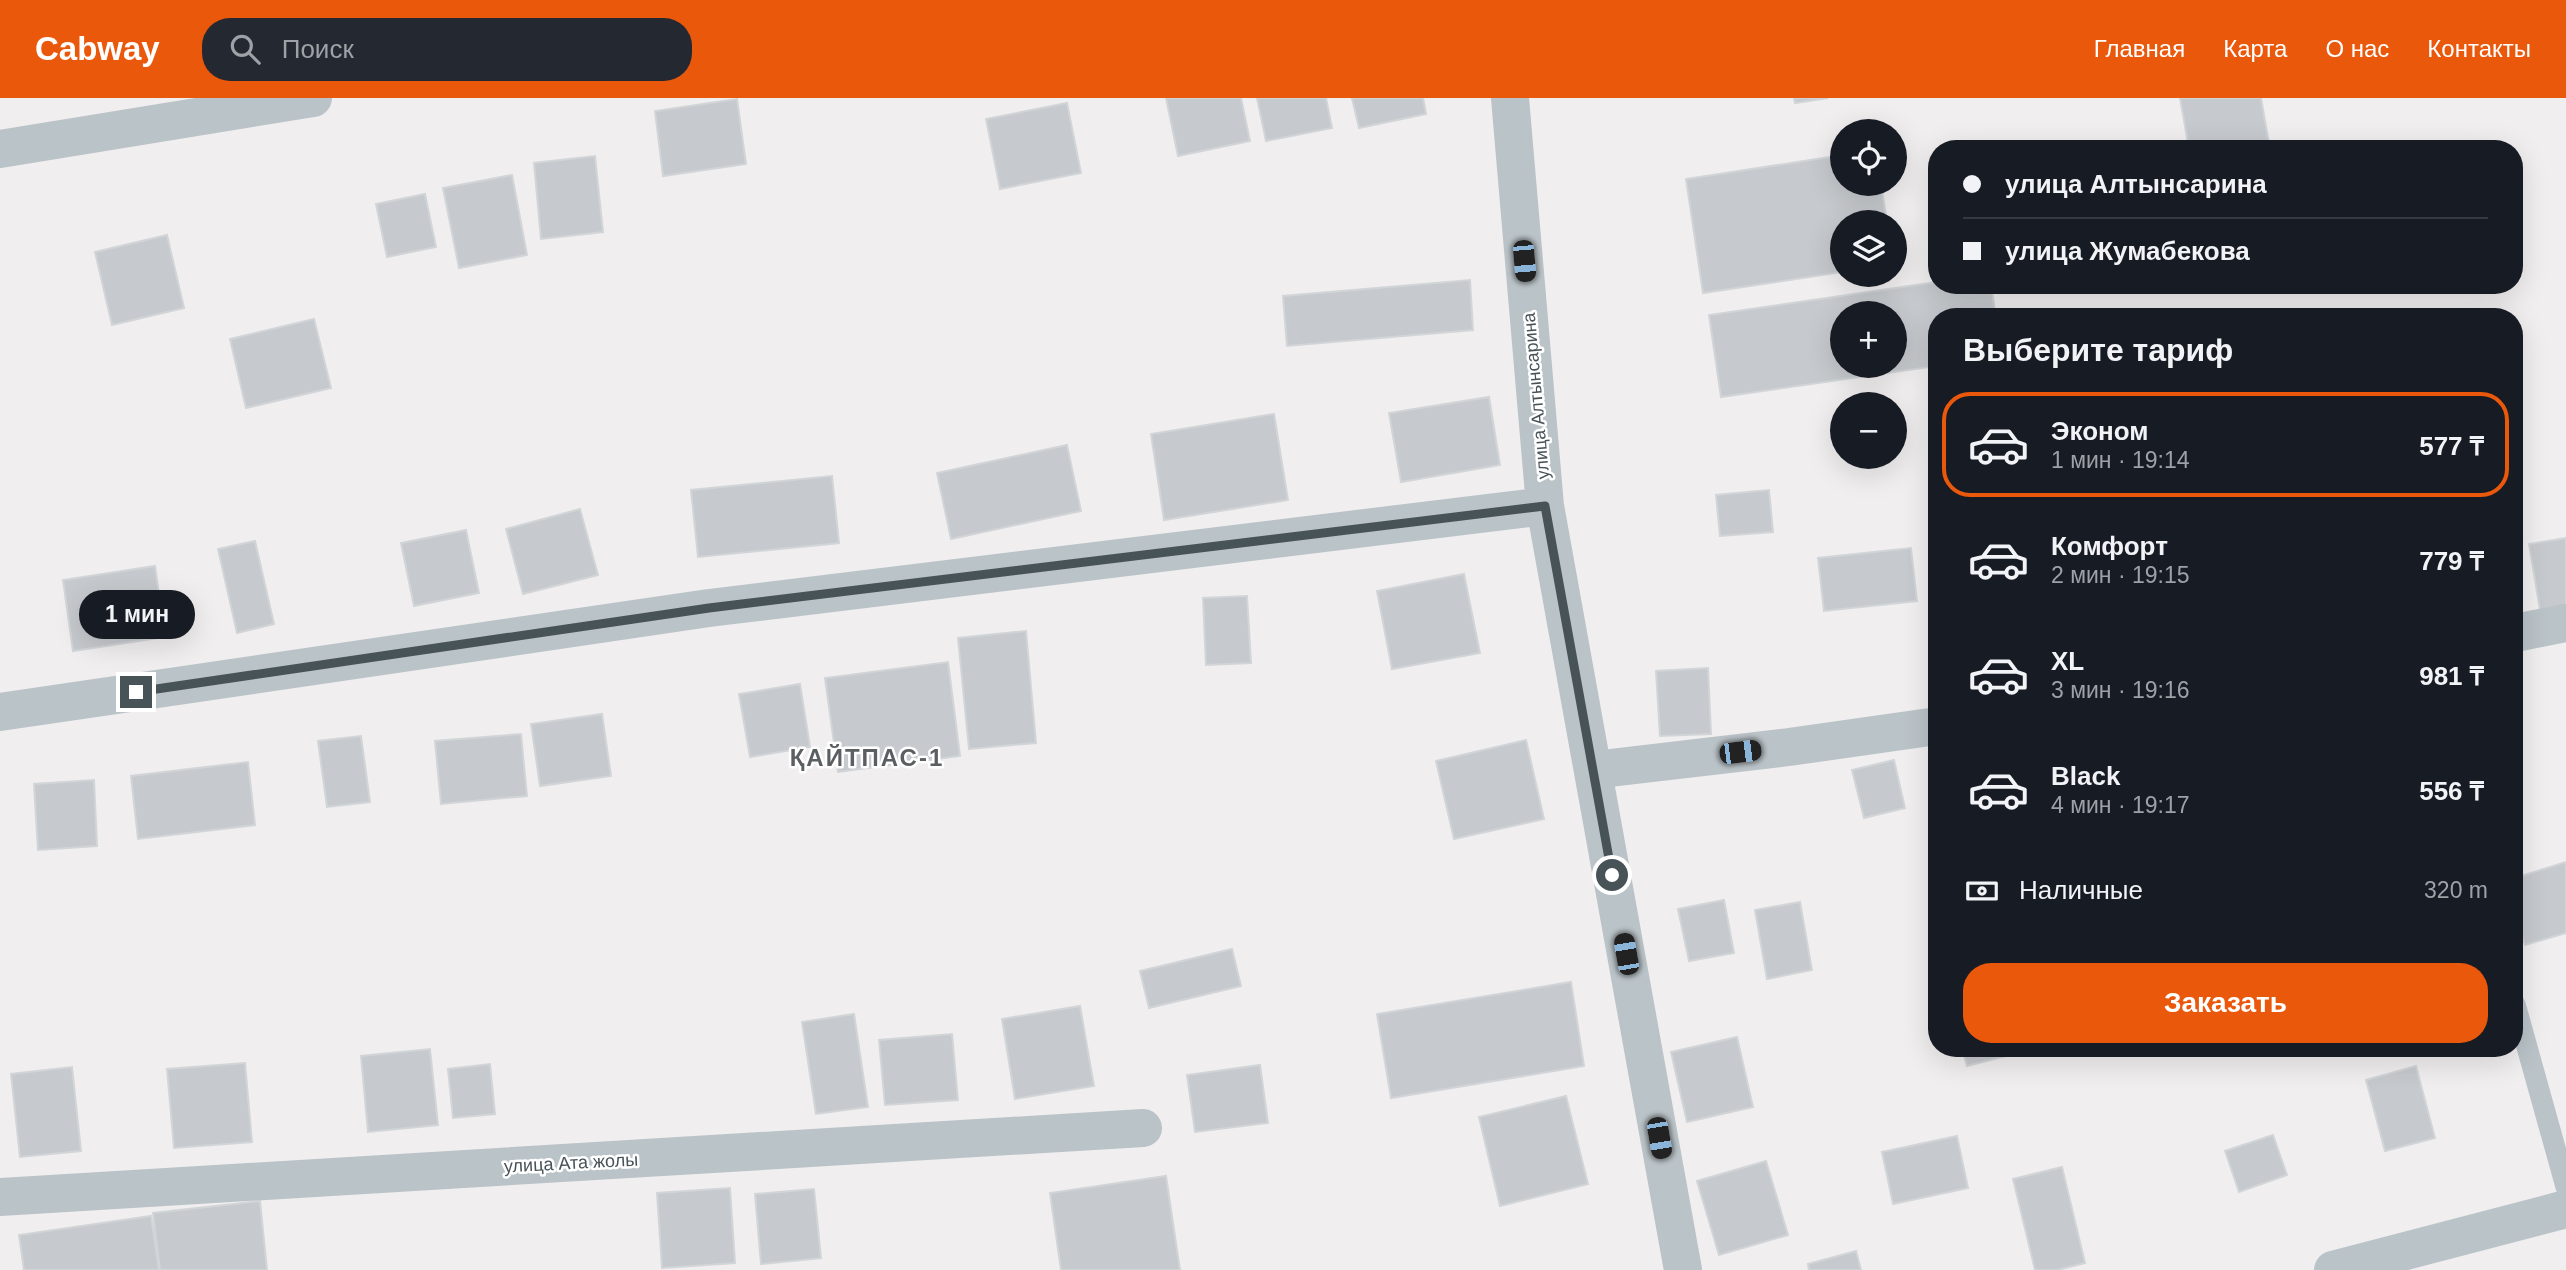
<!DOCTYPE html>
<html lang="ru">
<head>
<meta charset="utf-8">
<style>
  body { margin:0; font-family:Arial,sans-serif; background:#242831; color:#f1f3f6; height:100vh; display:flex; flex-direction:column; font-size:26px; white-space:nowrap }
  * { box-sizing:border-box; margin:0 }
  p { font-size:23px; color:#9ea1a6 }
  .icon { flex:none; width:38px; height:38px; fill:none; stroke:currentColor; stroke-width:2; stroke-linecap:round; stroke-linejoin:round }
  .map { position:relative; flex:1; overflow:hidden }
  .sheet { position:absolute; left:1928px; top:210px; width:595px; height:749px; display:flex; flex-direction:column; background:#171b24; border-radius:28px; box-shadow:0 7px 28px #0002 }
  .sheet>* { flex:none }
  .banner { position:absolute; left:1928px; top:42px; width:595px; height:154px; border-radius:28px; box-shadow:0 7px 28px #0002; display:grid; align-content:center; height:154px; padding:0 35px; background:#171b24 }
  .buttons { position:absolute; left:1830px; top:21px; display:grid; gap:14px }
  .buttons a { display:grid; place-items:center; width:77px; height:77px; border-radius:50%; background:#171b24; box-shadow:0 7px 28px #0002; font-size:35px }
  .end { position:absolute; width:32px; height:32px; margin:-16px; border:9px solid #485358; background:#fff; box-shadow:0 0 0 4px #fff }
  .from { border-radius:50% }
  .bubble { position:absolute; height:49px; border-radius:24px; background:#171b24; box-shadow:0 7px 28px #0002; font-size:23px; font-weight:700; line-height:49px; text-align:center }
  .car { position:absolute; width:21px; height:42px; margin:-21px -10px; border-radius:9px; box-shadow:0 0 5px 2px #0007; background:linear-gradient(#222 24%,#8ab4d8 0 40%,#222 0 76%,#8ab4d8 0 86%,#222 0) }
  .banner b { display:flex; align-items:center; gap:24px; height:66px; font-size:26px }
  .banner b+b { border-top:2px solid #363941 }
  .banner i { width:18px; height:18px; background:#f1f3f6 }
  ul { padding:0; list-style:none }
  li { display:flex; align-items:center; gap:21px; height:105px; margin:0 14px 10px; padding:0 21px; border:4px solid transparent; border-radius:28px }
  li div { flex:1 }
  li b { display:block; font-size:26px }
  li em { font-style:normal; font-weight:700 }
  li.on { border-color:#ea580c }
  li>.icon { width:63px; height:63px; stroke-width:1.5 }
  h2 { padding:0 35px; font-size:32px; line-height:84px }
  .pay { display:flex; align-items:center; gap:18px; height:77px; padding:0 35px; font-size:26px }
  .pay p { margin-inline-start:auto }
  .primary-button { display:flex; gap:14px; margin-top:auto; padding:14px 35px }
  .primary-button a { flex:1; height:80px; border-radius:28px; background:#ea580c; color:#fff; font-size:28px; font-weight:700; line-height:80px; text-align:center }
  header { display:flex; align-items:center; gap:42px; box-sizing:border-box; height:98px; padding:0 35px; background:#ea580c; color:#fff }
  header strong { font-size:33px }
  nav { display:flex; gap:38px; margin-inline-start:auto; font-size:24px }
  .search { width:490px; height:63px; background:#242831; display:flex; align-items:center; gap:18px; box-sizing:border-box; padding:0 24px; border-radius:28px; color:#9ea1a6; font-size:26px }
  .map>svg:first-child { display:block }
  .building { fill:#c6c9cd; stroke:#d2d5d8; stroke-width:2; fill-rule:evenodd }
  .lines { fill:none; stroke-linecap:round; stroke-linejoin:round }
  .service { stroke:#bac3c8; stroke-width:21 }
  .minor { stroke:#bac3c8; stroke-width:38 }
  .route { stroke:#485358; stroke-width:9 }
  .labels { text-anchor:middle; dominant-baseline:central; stroke-width:5; stroke-linejoin:round; paint-order:stroke }
  .street-label { font-size:18px; fill:#485358; stroke:#fff }
  .district-label { font-size:24px; font-weight:bold; letter-spacing:2px; fill:#5b5f61; stroke:#fff }
</style>
</head>
<body>
<header>
<strong>Cabway</strong>
<div class="search"><svg class="icon" aria-label="search" viewBox="0 0 24 24"><circle cx="10" cy="10" r="6"/><path d="M15 15l6 6"/></svg>Поиск</div>
<nav><a>Главная</a><a>Карта</a><a>О нас</a><a>Контакты</a></nav>
</header>
<div class="map">
<svg width="2566" height="1172" viewBox="0 0 2566 1172">
  <rect width="100%" height="100%" fill="#f0eeee"/>
  <path class="building" d="M1166 0H1241L1250 43 1178 58Z
    M1257 0H1326L1332 30 1266 43Z
    M1352 0H1423L1426 16 1359 30Z
    M1794 0H1828L1795 5Z
    M2180 0H2261L2270 51H2189Z
    M737 1 746 66 663 78 655 13Z
    M1067 5 1081 75 1000 91 986 21Z
    M1843 57V86H1881L1887 124H1843V174L1703 195 1686 81Z
    M595 58 603 134 541 141 534 65Z
    M512 77 527 157 459 170 443 90Z
    M425 96 436 149 387 159 376 106Z
    M167 137 184 210 112 227 95 154Z
    M1470 182 1473 232 1287 248 1283 198Z
    M1937 184V187H1991L1996 219H1937V268L1721 299 1709 217ZM1843 215H1895V268H1843Z
    M314 221 331 290 246 310 230 241Z
    M1489 299 1500 367 1401 384 1389 315Z
    M1274 316 1288 402 1164 422 1151 336Z
    M1067 347 1081 413 951 441 937 375Z
    M832 378 839 445 698 459 691 392Z
    M1769 392 1773 434 1720 438 1716 397Z
    M580 411 598 477 523 496 506 431Z
    M466 432 479 495 414 508 401 445Z
    M2566 440V507L2540 512 2529 446Z
    M255 443 274 526 237 535 218 451Z
    M1911 450 1917 503 1824 513 1818 460Z
    M155 468 165 539 73 553 63 482Z
    M1464 476 1480 555 1392 571 1377 493Z
    M1247 498 1251 565 1206 567 1203 500Z
    M1026 533 1036 645 969 651 958 540Z
    M948 564 960 658 838 674 825 580Z
    M1708 570 1711 636 1660 638 1656 573Z
    M800 586 810 649 750 659 739 596Z
    M602 616 611 678 540 688 531 626Z
    M521 636 527 698 441 706 435 643Z
    M361 638 370 704 327 709 318 643Z
    M1526 642 1544 721 1454 741 1436 663Z
    M1894 662 1905 710 1864 720 1852 672Z
    M248 664 255 727 138 741 131 678Z
    M94 682 97 748 38 752 34 686Z
    M2566 764V835L2525 847 2515 815V780Z
    M1724 802 1734 855 1689 863 1678 811Z
    M1800 804 1812 872 1767 881 1755 812Z
    M1232 851 1241 888 1149 910 1140 873Z
    M1571 884 1584 968 1391 1000 1377 916Z
    M1080 908 1094 988 1015 1001 1002 921Z
    M854 916 868 1009 816 1016 802 924Z
    M952 936 958 1002 885 1007 879 942Z
    M1737 939 1753 1009 1687 1024 1671 954Z
    M1962 950H2029V952L1967 968Z
    M430 951 438 1027 368 1034 361 958Z
    M245 965 252 1044 174 1050 167 971Z
    M490 966 495 1016 453 1020 448 971Z
    M1260 967 1268 1025 1195 1034 1187 977Z
    M2416 968 2435 1040 2385 1053 2366 982Z
    M72 969 81 1053 20 1059 11 976Z
    M1566 998 1588 1086 1500 1108 1479 1019Z
    M2273 1037 2287 1077 2239 1094 2225 1053Z
    M1957 1038 1968 1090 1893 1106 1882 1054Z
    M1766 1063 1788 1137 1719 1157 1697 1083Z
    M2062 1069 2085 1165 2057 1172H2035L2013 1081Z
    M1166 1078 1180 1172H1061L1050 1095Z
    M730 1090 735 1165 662 1170 657 1095Z
    M814 1091 821 1160 761 1166 755 1096Z
    M260 1103 267 1172H160L153 1115Z
    M151 1118 159 1172H24L19 1137Z
    M1856 1153 1861 1172H1809L1808 1166Z"/>
  <g class="lines">
    <path class="service" d="M2515 906 2566 1089"/>
    <path class="minor" d="M1510 0 1545 408 1683 1172
      M0 51 313 0
      M2515 535 2566 525
      M0 614 709 510 1545 408
      M1593 672 1789 649 1937 628
      M0 1099 1143 1030
      M2333 1172 2566 1111"/>
  </g>
  <g class="lines">
    <path class="route" d="M136 594 709 510 1545 408 1612 777"/>
  </g>
  <g class="labels">
    <g class="street-label">
      <text transform="translate(1536 298) rotate(-95)">улица Алтынсарина</text>
      <text transform="translate(571 1065) rotate(-3)">улица Ата жолы</text>
    </g>
    <g class="district-label">
      <text x="867" y="659">ҚАЙТПАС-1</text>
    </g>
  </g>
</svg>
<div class="buttons">
<a><svg class="icon" aria-label="locate" viewBox="0 0 24 24"><circle cx="12" cy="12" r="6"/><path d="M12 2v4M12 18v4M2 12h4M18 12h4"/></svg></a>
<a><svg class="icon" aria-label="layers" viewBox="0 0 24 24"><path d="M12 4l9 5-9 5-9-5zM3 14l9 5 9-5"/></svg></a>
<a>+</a>
<a>−</a>
</div>
<i class="end from" style="left:1612px;top:777px"></i>
<i class="end" style="left:136px;top:594px"></i>
<div class="bubble" style="left:79px;top:492px;width:116px">1 мин</div>
<i class="car" style="left:1524px;top:163px;rotate:175deg"></i>
<i class="car" style="left:1740px;top:654px;rotate:83deg"></i>
<i class="car" style="left:1626px;top:856px;rotate:350deg"></i>
<i class="car" style="left:1659px;top:1040px;rotate:170deg"></i>
<div class="banner">
<b><i class="from"></i>улица Алтынсарина</b>
<b><i></i>улица Жумабекова</b>
</div>
<section class="sheet">
<h2>Выберите тариф</h2>
<ul>
<li class="on"><svg class="icon" aria-label="car" viewBox="0 0 24 24"><path d="M5 17H2v-5l4-1 3-4h7l3 4 3 1v5h-3M9 17h6M6 11h13"/><circle cx="7" cy="17" r="2"/><circle cx="17" cy="17" r="2"/></svg><div><b>Эконом</b><p>1 мин · 19:14</p></div><em>577 ₸</em></li>
<li><svg class="icon" aria-label="car" viewBox="0 0 24 24"><path d="M5 17H2v-5l4-1 3-4h7l3 4 3 1v5h-3M9 17h6M6 11h13"/><circle cx="7" cy="17" r="2"/><circle cx="17" cy="17" r="2"/></svg><div><b>Комфорт</b><p>2 мин · 19:15</p></div><em>779 ₸</em></li>
<li><svg class="icon" aria-label="car" viewBox="0 0 24 24"><path d="M5 17H2v-5l4-1 3-4h7l3 4 3 1v5h-3M9 17h6M6 11h13"/><circle cx="7" cy="17" r="2"/><circle cx="17" cy="17" r="2"/></svg><div><b>XL</b><p>3 мин · 19:16</p></div><em>981 ₸</em></li>
<li><svg class="icon" aria-label="car" viewBox="0 0 24 24"><path d="M5 17H2v-5l4-1 3-4h7l3 4 3 1v5h-3M9 17h6M6 11h13"/><circle cx="7" cy="17" r="2"/><circle cx="17" cy="17" r="2"/></svg><div><b>Black</b><p>4 мин · 19:17</p></div><em>556 ₸</em></li>
</ul>
<div class="pay"><svg class="icon" aria-label="cash" viewBox="0 0 24 24"><path d="M3 7h18v10H3z"/><circle cx="12" cy="12" r="2"/></svg>Наличные<p>320 m</p></div>
<div class="primary-button"><a>Заказать</a></div>
</section>
</div>
</body>
</html>
